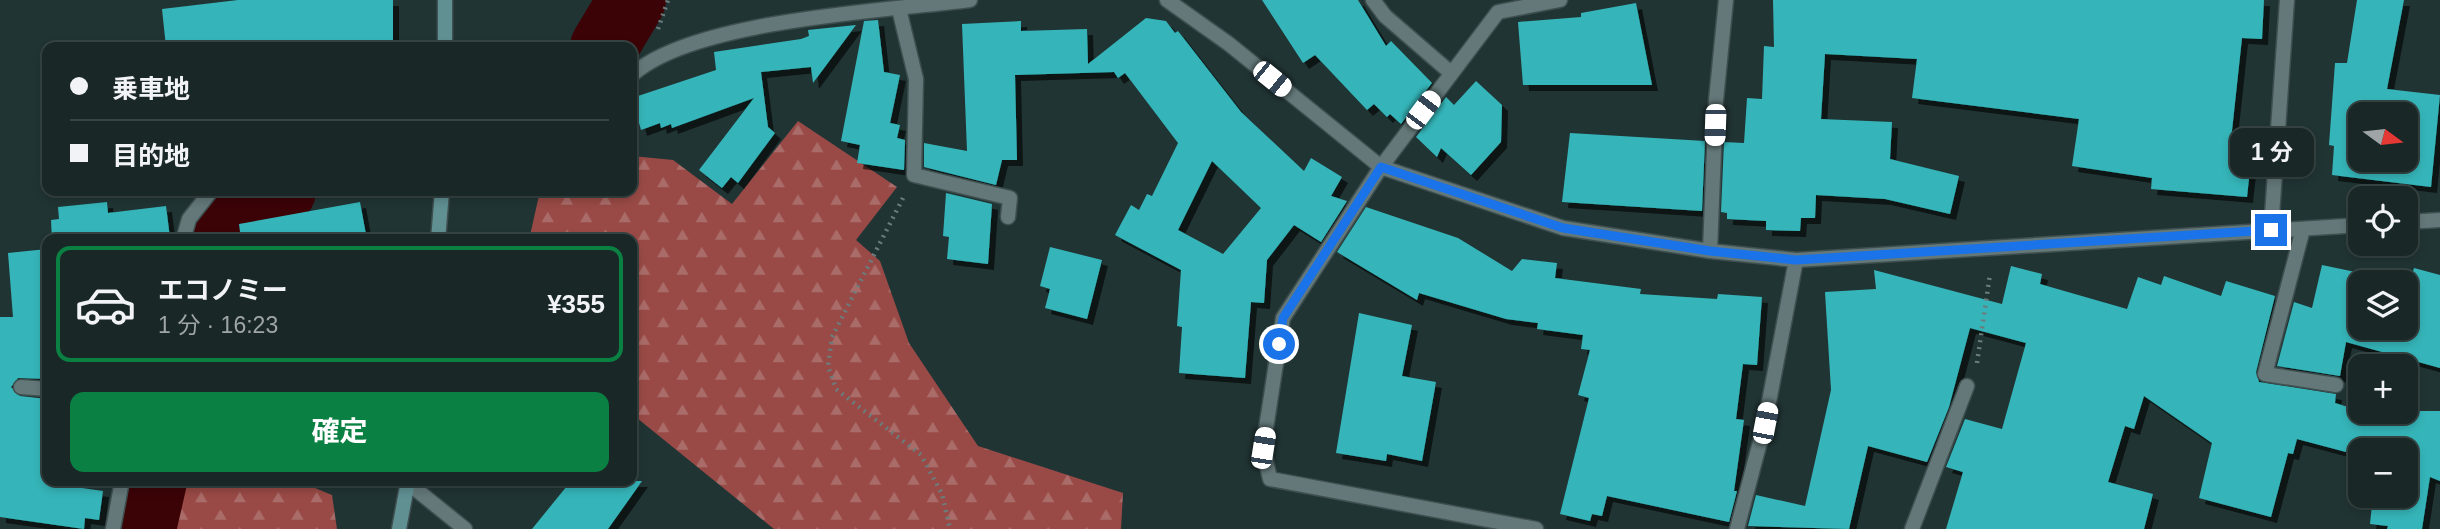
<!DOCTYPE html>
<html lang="ja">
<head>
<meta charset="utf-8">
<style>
  body { margin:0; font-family:Helvetica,"Noto Sans JP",sans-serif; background:#222f2f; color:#f1f3f6; height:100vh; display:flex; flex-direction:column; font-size:26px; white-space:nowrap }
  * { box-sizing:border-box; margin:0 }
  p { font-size:23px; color:#9fa5a7 }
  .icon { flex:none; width:38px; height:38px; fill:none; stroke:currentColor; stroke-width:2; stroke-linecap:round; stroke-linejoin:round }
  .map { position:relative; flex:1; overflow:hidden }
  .drawer { position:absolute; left:42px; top:234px; width:595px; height:252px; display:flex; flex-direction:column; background:#192727; border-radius:14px; box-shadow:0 4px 10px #0003,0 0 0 2px #374444 }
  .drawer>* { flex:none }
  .banner { position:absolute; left:42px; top:42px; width:595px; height:154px; border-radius:14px; box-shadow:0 4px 10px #0003,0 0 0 2px #374444; display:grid; align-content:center; height:154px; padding:0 28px; background:#192727 }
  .needle { width:46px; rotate:105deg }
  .tools { position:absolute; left:2348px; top:102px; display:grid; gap:14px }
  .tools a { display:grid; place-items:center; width:70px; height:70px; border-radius:14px; background:#192727; box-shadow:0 4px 10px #0003,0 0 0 2px #374444; font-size:35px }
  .end { position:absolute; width:32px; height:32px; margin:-16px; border:9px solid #1a73e8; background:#fff; box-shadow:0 0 0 4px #fff }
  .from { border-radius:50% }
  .bubble { position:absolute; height:49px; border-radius:14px; background:#192727; box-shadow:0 4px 10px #0003,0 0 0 2px #374444; font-size:23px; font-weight:700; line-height:49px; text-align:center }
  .car { position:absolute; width:21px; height:42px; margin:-21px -10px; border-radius:9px; box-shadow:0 0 5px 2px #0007; background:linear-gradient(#fff 24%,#345 0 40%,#fff 0 76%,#345 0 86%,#fff 0) }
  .banner b { display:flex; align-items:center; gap:24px; height:66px; font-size:26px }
  .banner b+b { border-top:2px solid #374444 }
  .banner i { width:18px; height:18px; background:#f1f3f6 }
  ul { padding:12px 0 0; list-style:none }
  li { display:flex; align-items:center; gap:21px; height:116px; margin:0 14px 10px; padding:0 14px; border:4px solid transparent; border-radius:14px }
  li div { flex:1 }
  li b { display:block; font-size:26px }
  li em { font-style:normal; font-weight:700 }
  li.selected { border-color:#0b8043 }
  li>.icon { width:63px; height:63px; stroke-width:1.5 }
  .cta { display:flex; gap:14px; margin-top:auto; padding:14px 28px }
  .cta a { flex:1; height:80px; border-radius:14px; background:#0b8043; color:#fff; font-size:28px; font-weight:700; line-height:80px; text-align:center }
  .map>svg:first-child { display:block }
  .forest { fill:url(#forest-firs) }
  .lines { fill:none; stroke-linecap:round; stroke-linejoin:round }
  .river { stroke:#3c0307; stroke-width:68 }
  .building { fill:#35b5b9; fill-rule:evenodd; filter:url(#shadow) }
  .lane-casing { stroke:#3f4f50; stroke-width:17 }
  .street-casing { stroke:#3f4f50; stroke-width:17 }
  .secondary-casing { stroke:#3f4f50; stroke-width:17 }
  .path { stroke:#6c7c7c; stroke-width:4.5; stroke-dasharray:2 5; stroke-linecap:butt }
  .lane { stroke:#647879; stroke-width:14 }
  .street { stroke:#647879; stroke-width:14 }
  .secondary { stroke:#609092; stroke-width:14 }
  .route { stroke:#1a73e8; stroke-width:9 }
</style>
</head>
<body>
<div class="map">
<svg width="2440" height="529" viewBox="0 0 2440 529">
  <defs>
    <pattern id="forest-firs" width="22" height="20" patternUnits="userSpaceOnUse" patternTransform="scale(1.75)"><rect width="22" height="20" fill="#994a46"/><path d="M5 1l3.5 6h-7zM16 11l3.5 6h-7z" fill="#aa6c69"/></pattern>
    <filter id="shadow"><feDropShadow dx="6" dy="6" stdDeviation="0" flood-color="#0009"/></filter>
  </defs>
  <rect width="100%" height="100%" fill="#213434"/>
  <path class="forest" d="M798 121 897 187 856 240 880 261 909 343 978 446 1123 493 1121 529H774L632 414V240H529L540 191H632V156L673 160 732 204Z
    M162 481H298L332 495 337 529H150Z"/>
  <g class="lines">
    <path class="river" d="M604 47 632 0
      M220 240 243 211 282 191
      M142 529 153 481"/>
  </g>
  <path class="building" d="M238 0H393V47H166L162 9Z
    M1262 0H1358L1386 46 1391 41 1432 83 1401 124 1390 114 1387 117 1374 104 1367 110 1315 55 1303 63Z
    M1773 0H2264L2262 39 2242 38 2230 149 2252 151 2247 197 2151 189 2152 178 2072 166 2079 119 1912 98 1917 59 1825 54 1821 119 1892 122 1890 159 1959 176 1950 214 1885 199 1816 195 1815 218H1801L1800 231 1766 230V221L1727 219V213L1721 212 1724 142 1744 143 1747 98 1762 99 1764 46 1774 47Z
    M2357 0H2404L2387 89 2440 95 2431 187 2332 175 2334 146 2329 145 2335 63H2347ZM2361 114H2406V159H2361Z
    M1636 3 1652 85H1523L1518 22 1581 17V13Z
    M1146 18 1166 21 1175 33 1178 31 1241 112 1304 171 1311 158 1342 177 1331 196 1347 201 1321 242 1294 225 1267 260 1264 303 1251 302 1245 378 1179 373 1182 327 1177 326 1181 270 1115 235 1131 205 1139 210 1147 194 1152 196 1178 143 1125 73 1118 78 1114 72 1015 75 1017 160H1002L996 185 924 167V143L967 151 962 24 1021 21V31L1087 29 1088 64ZM1212 161 1261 208 1223 254 1178 230Z
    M878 20 884 72 900 75 890 123 900 125 897 138 905 140 904 170 857 163 860 145 841 141 864 21Z
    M856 25 813 83 811 67 761 72 768 127 775 133 738 183 731 177 722 188 699 170 754 98 672 128 671 124 661 128 660 123 641 130 632 98 716 70 714 52 801 39 809 36 808 30Z
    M1476 81 1502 105 1501 142 1471 175 1441 148 1437 157 1416 137 1446 97 1454 105Z
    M1570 133 1705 141 1702 211 1562 202Z
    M946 193 992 204 988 264 947 259 949 237 943 236Z
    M107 202 108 213 166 206 170 238 52 240 51 220 59 219 58 207Z
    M360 202 367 240H241L239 224Z
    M1366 207 1458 238 1512 271 1522 259 1557 263 1555 278 1641 289 1640 294 1717 299 1718 294 1762 297 1757 365 1743 364 1736 419 1744 420 1734 491H1737L1729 522 1607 496 1602 516 1592 514 1590 521 1560 514 1589 398 1578 395 1590 350 1581 349 1583 335 1537 329 1538 323 1506 319 1419 293 1417 300 1337 252Z
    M1050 247 1102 260 1087 319 1045 308 1050 289 1040 286Z
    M47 249V379L18 378 11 387 20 396 47 399V483L103 491 99 520 85 518 84 529 0 517V317H13L8 253Z
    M2322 265 2403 282H2361V327H2406V283H2409L2414 268 2440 275V368L2346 342 2340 376 2277 366 2294 302 2312 308Z
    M2011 266 2042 274 2040 284 2127 309 2138 277 2161 285 2164 276 2221 296 2226 281 2275 296 2256 372 2259 382 2336 394 2335 403 2361 411H2440V481L2430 477 2422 529H2387L2388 526 2370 524 2373 495H2406V450H2361V456L2297 439 2293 454 2288 453 2271 517 2199 498 2212 443 2144 396 2134 429 2125 426 2108 482 2153 494 2144 529H1946L1963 472 1946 467 1965 419 2002 429 2026 343 1970 328 1949 407 1927 462 1868 446 1849 529 1748 526 1756 495 1805 506 1831 390 1825 292 1876 289 1874 270 2002 304Z
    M1359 313 1412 325 1402 376 1436 382 1422 461 1387 454 1386 461 1336 453Z
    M571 481H642L608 529H532Z"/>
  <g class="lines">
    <defs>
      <path id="lane" d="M1373 0 1385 16 1451 73
        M899 9 916 79 914 175 1010 198 1008 217
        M21 387 47 389
        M1912 529 1967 386"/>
      <path id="street" d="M1167 0 1229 44 1381 167 1563 228 1710 251 1796 260 2361 225
        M632 75C692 20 886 11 970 0
        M2406 222 2440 220
        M2303 229 2265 374 2336 385
        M2271 230 2287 0
        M183 240 189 219 211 191
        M1710 251 1716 100 1726 0
        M408 483 465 529
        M113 529 122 481
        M1536 529 1270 479 1263 448 1283 318 1381 167 1498 12 1560 0
        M1737 529 1765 423 1796 260"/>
      <path id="secondary" d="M445 0V47
        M438 240 442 191
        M399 529 408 481"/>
    </defs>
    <use href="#lane" class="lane-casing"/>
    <use href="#street" class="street-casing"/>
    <use href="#secondary" class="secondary-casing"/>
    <path class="path" d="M658 29 668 0
      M903 198 832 337 828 366 836 389 921 455 942 494 950 529
      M1977 363 1990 274"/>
    <use href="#lane" class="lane"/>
    <use href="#street" class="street"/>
    <use href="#secondary" class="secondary"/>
  </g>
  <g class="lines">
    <path class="route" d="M1279 344 1283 318 1381 167 1563 228 1710 251 1796 260 2271 230"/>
  </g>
</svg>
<div class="tools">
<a><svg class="needle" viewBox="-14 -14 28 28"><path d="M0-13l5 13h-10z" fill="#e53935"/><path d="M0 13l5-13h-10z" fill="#9fa5a7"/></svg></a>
<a><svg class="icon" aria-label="locate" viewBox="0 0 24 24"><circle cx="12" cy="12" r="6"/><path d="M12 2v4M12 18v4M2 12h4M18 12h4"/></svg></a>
<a><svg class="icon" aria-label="layers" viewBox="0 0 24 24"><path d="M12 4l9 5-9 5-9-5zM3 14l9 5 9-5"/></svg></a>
<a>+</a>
<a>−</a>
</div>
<i class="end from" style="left:1279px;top:344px"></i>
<i class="end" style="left:2271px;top:230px"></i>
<div class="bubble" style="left:2230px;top:128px;width:84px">1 分</div>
<i class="car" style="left:1272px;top:79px;rotate:129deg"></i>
<i class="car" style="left:1423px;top:110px;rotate:37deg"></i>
<i class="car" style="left:1715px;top:125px;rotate:182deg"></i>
<i class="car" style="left:1765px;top:423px;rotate:11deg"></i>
<i class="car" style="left:1263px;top:448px;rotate:9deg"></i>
<div class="banner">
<b><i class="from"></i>乗車地</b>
<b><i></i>目的地</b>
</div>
<section class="drawer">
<ul>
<li class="selected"><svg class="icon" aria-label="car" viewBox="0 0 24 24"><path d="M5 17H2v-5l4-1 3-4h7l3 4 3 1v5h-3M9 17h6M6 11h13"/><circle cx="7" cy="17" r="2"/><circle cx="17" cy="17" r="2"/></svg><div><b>エコノミー</b><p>1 分 · 16:23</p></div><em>¥355</em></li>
</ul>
<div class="cta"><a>確定</a></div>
</section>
</div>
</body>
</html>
